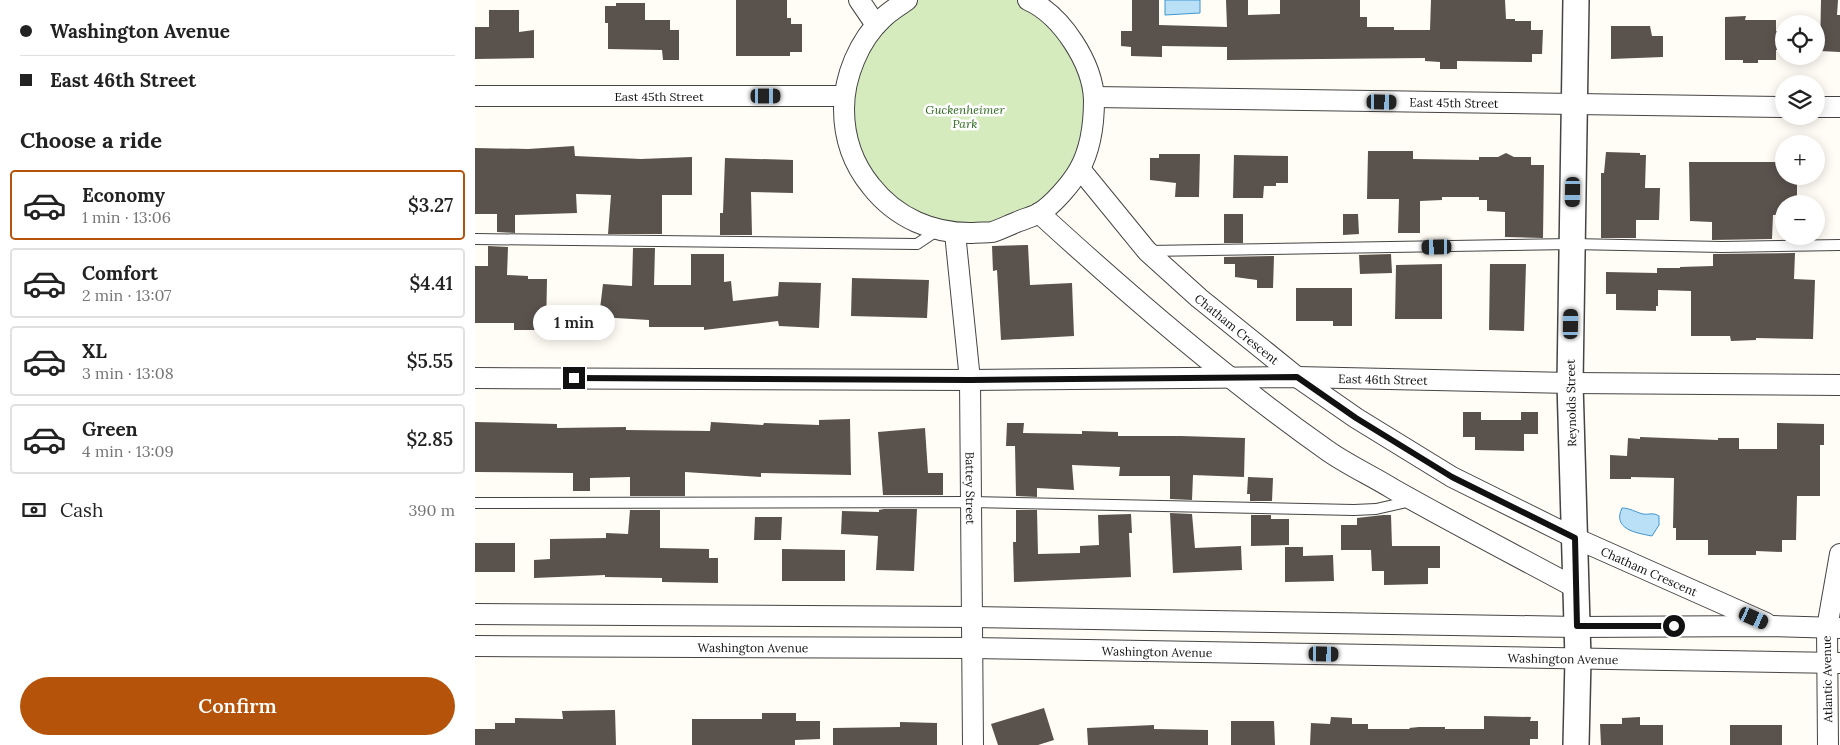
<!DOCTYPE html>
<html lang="en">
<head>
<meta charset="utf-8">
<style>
  body { margin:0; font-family:Lora,serif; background:#f6f6f6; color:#222; height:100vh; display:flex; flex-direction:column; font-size:19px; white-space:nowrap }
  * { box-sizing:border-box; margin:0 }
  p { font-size:16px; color:#767676 }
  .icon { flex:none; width:28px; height:28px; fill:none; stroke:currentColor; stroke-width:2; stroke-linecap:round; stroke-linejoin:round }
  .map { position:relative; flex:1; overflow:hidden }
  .drawer { display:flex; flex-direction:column; background:#fff; width:475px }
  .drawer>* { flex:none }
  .banner { display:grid; align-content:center; height:110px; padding:0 20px; background:#fff }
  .tools { position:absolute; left:1300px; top:15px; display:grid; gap:10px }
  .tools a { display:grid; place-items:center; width:50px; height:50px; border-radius:50%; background:#fff; box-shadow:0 2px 12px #0003; font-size:25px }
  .end { position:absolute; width:22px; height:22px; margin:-11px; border:6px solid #111; background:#fff; box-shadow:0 0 0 2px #fff }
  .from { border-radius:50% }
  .bubble { position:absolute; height:35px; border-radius:18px; background:#fff; box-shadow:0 2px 12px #0003; font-size:16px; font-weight:600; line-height:35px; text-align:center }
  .car { position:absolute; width:15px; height:30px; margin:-15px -8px; border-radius:6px; box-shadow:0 0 4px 1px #0007; background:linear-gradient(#222 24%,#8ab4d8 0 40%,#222 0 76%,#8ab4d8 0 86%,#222 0) }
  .banner b { display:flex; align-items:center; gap:18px; height:48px; font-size:19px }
  .banner b+b { border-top:1px solid #e0e0e0 }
  .banner i { width:12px; height:12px; background:#222 }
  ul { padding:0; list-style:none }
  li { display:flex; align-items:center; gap:15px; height:70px; margin:0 10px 8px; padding:0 10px; border:2px solid #e0e0e0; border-radius:5px }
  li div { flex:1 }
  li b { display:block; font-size:19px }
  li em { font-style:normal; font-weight:600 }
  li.selected { border-color:#b45309 }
  li>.icon { width:45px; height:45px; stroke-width:1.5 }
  h2 { padding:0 20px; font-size:22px; line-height:60px }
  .pay { display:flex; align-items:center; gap:12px; height:55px; padding:0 20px; font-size:19px }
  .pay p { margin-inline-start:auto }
  .primary-button { display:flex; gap:10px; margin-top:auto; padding:10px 20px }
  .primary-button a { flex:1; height:58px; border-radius:30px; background:#b45309; color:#fff; font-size:20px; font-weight:600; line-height:58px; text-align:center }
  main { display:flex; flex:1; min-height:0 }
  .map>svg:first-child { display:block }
  .green { fill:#d5ebbd }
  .water { fill:#b9e0f7; stroke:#3f96cf }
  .building { fill:#5a524d }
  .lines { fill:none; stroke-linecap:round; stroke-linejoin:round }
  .service-casing { stroke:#444; stroke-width:12 }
  .minor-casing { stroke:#444; stroke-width:22 }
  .tertiary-casing { stroke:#444; stroke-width:28 }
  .service { stroke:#fff; stroke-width:10 }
  .minor { stroke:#fff; stroke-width:20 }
  .tertiary { stroke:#fff; stroke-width:25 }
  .route { stroke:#111; stroke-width:6 }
  .labels { text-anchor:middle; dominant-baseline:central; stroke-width:5; stroke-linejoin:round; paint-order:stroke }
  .street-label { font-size:12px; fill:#111; stroke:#fff }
  .park-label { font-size:12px; font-style:italic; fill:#2f6b1f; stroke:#fff }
</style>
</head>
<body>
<main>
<section class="drawer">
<div class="banner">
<b><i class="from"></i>Washington Avenue</b>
<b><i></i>East 46th Street</b>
</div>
<h2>Choose a ride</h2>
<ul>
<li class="selected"><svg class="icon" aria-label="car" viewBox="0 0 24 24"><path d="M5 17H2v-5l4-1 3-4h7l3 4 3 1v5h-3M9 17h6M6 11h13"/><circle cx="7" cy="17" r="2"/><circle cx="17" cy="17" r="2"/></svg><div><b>Economy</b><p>1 min · 13:06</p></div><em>$3.27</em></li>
<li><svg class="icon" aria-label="car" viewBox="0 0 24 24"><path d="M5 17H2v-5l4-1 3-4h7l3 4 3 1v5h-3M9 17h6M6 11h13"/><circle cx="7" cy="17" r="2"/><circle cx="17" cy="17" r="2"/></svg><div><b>Comfort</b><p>2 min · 13:07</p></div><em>$4.41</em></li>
<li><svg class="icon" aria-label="car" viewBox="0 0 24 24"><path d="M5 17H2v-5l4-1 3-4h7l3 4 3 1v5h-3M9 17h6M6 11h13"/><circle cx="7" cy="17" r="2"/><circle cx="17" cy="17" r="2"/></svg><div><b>XL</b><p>3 min · 13:08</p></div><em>$5.55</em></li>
<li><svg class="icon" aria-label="car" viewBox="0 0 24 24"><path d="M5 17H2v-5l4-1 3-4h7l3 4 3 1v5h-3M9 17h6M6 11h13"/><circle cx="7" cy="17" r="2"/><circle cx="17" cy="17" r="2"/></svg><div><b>Green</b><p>4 min · 13:09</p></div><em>$2.85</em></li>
</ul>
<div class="pay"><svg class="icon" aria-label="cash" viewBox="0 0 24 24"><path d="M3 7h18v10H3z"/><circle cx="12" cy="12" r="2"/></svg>Cash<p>390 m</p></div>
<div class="primary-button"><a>Confirm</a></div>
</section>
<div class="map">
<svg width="1365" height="745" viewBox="0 0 1365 745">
  <rect width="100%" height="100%" fill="#fffdf5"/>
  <path class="green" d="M432 0H553L590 29 619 97 595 183 516 232 463 230 388 176 369 96 401 25Z"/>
  <path class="water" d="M690 0H725V13L690 15Z
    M1147 508C1155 508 1160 512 1168 514 1174 515 1178 512 1184 516V525L1177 536C1161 533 1137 529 1147 508Z"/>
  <path class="building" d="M261 0H312V18H316V24H327V52H315V56H261Z
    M657 0H684V25L752 27 751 0H773V15L805 14V0H885V17H892V27H919V30H955L956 0H1030L1031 19H1040V21H1056V30H1068L1067 54H1057V62L982 61V69H965V62L950 61V58L752 60V47L687 46V57L656 56V47L646 46V31H657Z
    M1346 0H1363L1362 15H1365V52L1345 51Z
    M141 3H170V20H195V30H204V60H188L187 50 133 49V23H130V6H141Z
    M14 10H44V32L59 30V58L0 59V27H14Z
    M1271 16 1270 20H1301V31H1309V50H1301V60H1283V63H1268V60H1250V17Z
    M1136 26H1175L1177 36H1188V57L1136 59Z
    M99 146 100 156 166 159 217 157V195H187V234H133L136 195 101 194 102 213 40 215V233L22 232V214H0V148L53 149Z
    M893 151H938V159L1004 160V157H1023L1031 153 1039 157H1056V165H1069L1068 238 1030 237V212L1012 211V200H1004V197H967V200L945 201V233H923L924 199H892Z
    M1131 152 1165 153V155H1171L1170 188H1185L1184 220H1161V238H1126V173H1129Z
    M684 154H725L724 197H700L701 183 675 180V158H684Z
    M759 155 813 156V183H801V186H789L788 198H758Z
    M250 158 318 160V193L276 192 277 235H245V213H248Z
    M1214 162H1309V176H1322V204H1307V215H1298L1297 239 1237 240V222L1215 221Z
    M749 214H768V243H749Z
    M868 214H883L884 234 868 235Z
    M553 245 555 285 597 283 599 336 526 340 522 270 518 271 517 246Z
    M13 246 33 247 32 275 53 276V279H72L71 330H39V323H0V266H13Z
    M158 248H180L179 285H216V254H249V282L256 281 258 301 303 296 304 282 346 283 344 328 304 326 303 321 229 330V327H174V320L124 317 128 284 157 286Z
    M1320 253 1319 279 1340 280 1338 339 1281 338V340L1256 341 1255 336H1216V291L1183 290V306H1181V311L1141 310V294H1131V272L1182 273V268H1205V267L1238 266V254Z
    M916 254 917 273 885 274 884 255Z
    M799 256 798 288H782V280L760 277V264H749V257Z
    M967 264V319H920L921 265Z
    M1015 264H1051L1049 331 1014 330Z
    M377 278 454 280 452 318 376 316Z
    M821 288H877V326H858V321H821Z
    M988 412H1006V420H1046V412H1063V434H1049V451L1000 450V437H988Z
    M375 419 376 475 286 473V477L210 472V496H155V477L115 478V491H98V473L0 472V422L82 424V428L151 427V430L235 431 236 422 288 425 289 423 344 425V420Z
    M532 423H549L548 433 607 434V431L643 432V436H706L770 438 769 477 718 475 717 500 695 499V476H644L645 467 597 465 599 490 562 488V497L541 496 540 446H531Z
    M1302 423 1349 424V445H1345V496H1322L1321 540H1307V552L1281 551V555H1233V540H1201V528H1198L1199 478 1156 477V479H1135V455L1152 456 1153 438 1165 439V437L1243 440V438H1264V449H1302Z
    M450 428 453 473H468V495H408L403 432Z
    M773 477 798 478 797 501H775V494H772Z
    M409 509H442L439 571 401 570 403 536 366 534 367 511 404 512V510Z
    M155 510H185V548L234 549V558H243V583L187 582V578L130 577V575L59 578V560L75 559V539L131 538V533L153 534Z
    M541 510H562L563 554 605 553V546L624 545 623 515 656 514 657 533H654L656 577 539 582 538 542H541Z
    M695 513 717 514 720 548 766 546 767 570 698 573Z
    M776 515H796V519H814V545L776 546Z
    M908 515H916L917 546H965V568H953V584L909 585V571H897L896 550H866V525H882V518Z
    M280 517H307L306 540H279Z
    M0 543H40V572H0Z
    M810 547H828V556L858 555 859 581 810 582Z
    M307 549 370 550V581H307Z
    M569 708 579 740 563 745H523L516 724Z
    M140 710 141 745H0V729H20V723H40V718L88 719 87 711Z
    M287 713H321V721H345V739L320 740V745H217V719H287Z
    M1009 716 1056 717 1055 721H1063V739H1055V745H835L836 723 855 724 856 717 877 718V724H893V729H935L934 728 944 727H970V729H1009Z
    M1165 717V725H1188V745H1126L1125 724H1147V718Z
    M756 721H799L800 745H756Z
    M425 722 462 723V745H358V728L425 727Z
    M679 725V729L733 730V745H613L612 728Z
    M1255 725H1307V745H1255Z"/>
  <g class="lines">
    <defs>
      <path id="service" d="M0 239 442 244 463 230
        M673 251 1097 244 1247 247 1365 245
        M0 503 496 502 879 510 901 509 936 501"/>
      <g id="minor">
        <path d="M384 0 401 25"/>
        <path d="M432 0C424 6 415 11 408 18 384 40 369 77 369 109 369 137 378 164 396 186 421 218 458 234 498 233 504 232 511 233 517 232 525 230 534 225 542 222 549 219 556 217 563 214 577 206 596 184 604 170 616 149 619 123 619 100 618 64 587 15 553 0"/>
        <path id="s1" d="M0 96H369"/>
        <path id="s2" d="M619 97 1309 107"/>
        <path d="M1341 107H1365"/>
        <path id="s3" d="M605 169 672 251 724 298 822 377 881 418 977 477 1100 538 1291 623"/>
        <path d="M564 213C656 297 751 379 853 451 873 465 897 476 918 489 978 523 1040 555 1101 588"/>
        <path id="s4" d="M480 233 495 380 498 745"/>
        <path id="s5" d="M0 378 495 380 822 377 1095 383 1365 385"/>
        <path d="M0 614 497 617 1102 627 1297 626 1365 628"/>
        <path id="s6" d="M0 646 497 648 1365 663"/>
        <path d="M1353 745 1352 628 1365 554"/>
      </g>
      <path id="tertiary" d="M1101 745 1103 659 1095 383 1101 0"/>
    </defs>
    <use href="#service" class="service-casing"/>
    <use href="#minor" class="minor-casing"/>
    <use href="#tertiary" class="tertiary-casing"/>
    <use href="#service" class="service"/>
    <use href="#minor" class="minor"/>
    <use href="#tertiary" class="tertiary"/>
  </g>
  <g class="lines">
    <path class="route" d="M99 378 495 380 822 377 881 418 977 477 1100 538 1102 626H1199"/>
  </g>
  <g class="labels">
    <g class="street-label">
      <text stroke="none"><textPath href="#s1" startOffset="184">East 45th Street</textPath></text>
      <text stroke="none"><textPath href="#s2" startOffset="360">East 45th Street</textPath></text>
      <text stroke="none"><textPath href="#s3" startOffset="225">Chatham Crescent</textPath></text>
      <text stroke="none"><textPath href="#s5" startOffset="908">East 46th Street</textPath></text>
      <text transform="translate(1096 403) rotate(-91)">Reynolds Street</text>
      <text stroke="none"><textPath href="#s4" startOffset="256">Battey Street</textPath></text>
      <text stroke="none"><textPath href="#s3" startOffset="705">Chatham Crescent</textPath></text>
      <text stroke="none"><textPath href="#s6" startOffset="278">Washington Avenue</textPath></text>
      <text stroke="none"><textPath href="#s6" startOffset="682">Washington Avenue</textPath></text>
      <text stroke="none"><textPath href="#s6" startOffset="1088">Washington Avenue</textPath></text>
      <text transform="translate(1352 679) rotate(-91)">Atlantic Avenue</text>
    </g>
    <g class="park-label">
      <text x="490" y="109">Guckenheimer<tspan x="490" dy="14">Park</tspan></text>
    </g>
  </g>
</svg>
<div class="tools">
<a><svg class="icon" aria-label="locate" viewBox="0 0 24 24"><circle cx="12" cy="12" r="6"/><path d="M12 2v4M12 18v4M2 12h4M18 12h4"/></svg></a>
<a><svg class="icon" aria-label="layers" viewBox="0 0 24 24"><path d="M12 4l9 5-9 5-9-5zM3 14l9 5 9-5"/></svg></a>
<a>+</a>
<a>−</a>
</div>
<i class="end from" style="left:1199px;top:626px"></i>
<i class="end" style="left:99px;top:378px"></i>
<div class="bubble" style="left:58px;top:305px;width:82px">1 min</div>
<i class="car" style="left:291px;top:96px;rotate:90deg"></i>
<i class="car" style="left:907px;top:102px;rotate:91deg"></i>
<i class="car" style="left:1098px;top:192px;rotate:181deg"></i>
<i class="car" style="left:962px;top:247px;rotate:269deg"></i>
<i class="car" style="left:1096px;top:324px;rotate:1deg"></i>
<i class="car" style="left:1279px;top:618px;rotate:114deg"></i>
<i class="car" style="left:849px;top:654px;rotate:91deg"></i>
</div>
</main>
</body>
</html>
